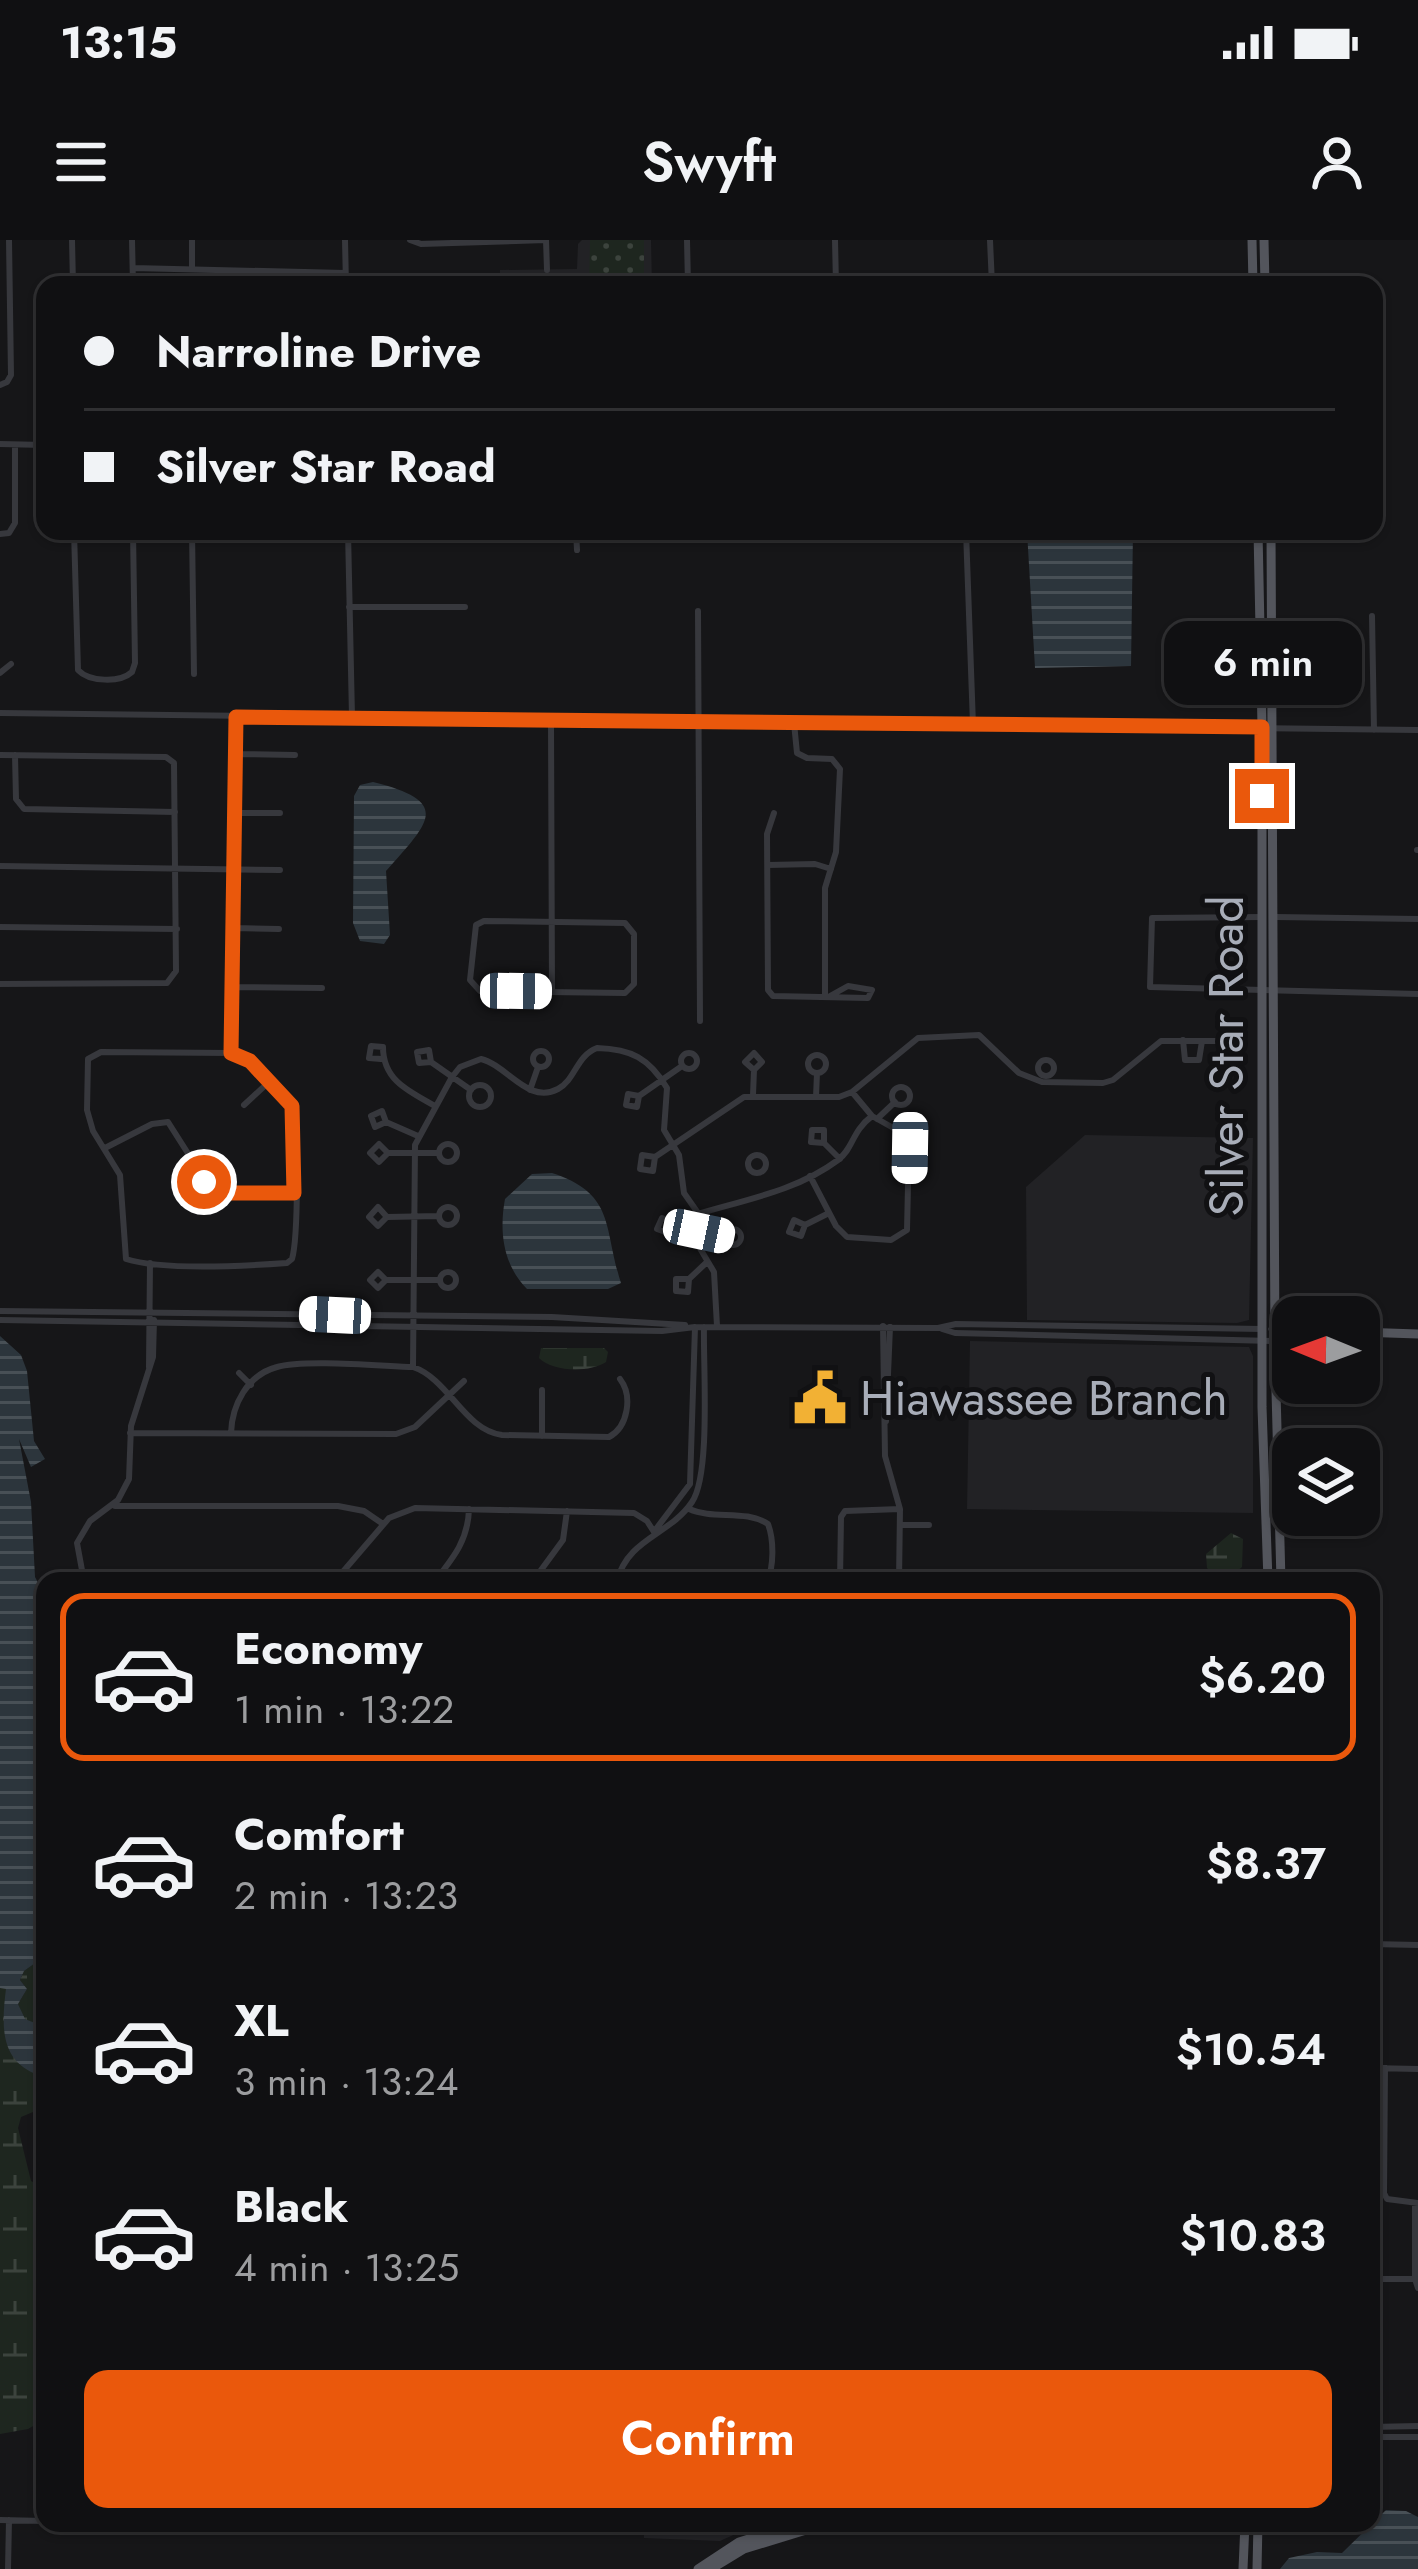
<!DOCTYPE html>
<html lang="en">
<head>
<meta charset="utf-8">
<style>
  body { margin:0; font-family:Jost,sans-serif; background:#19191b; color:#f1f3f6; height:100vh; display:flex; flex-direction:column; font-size:45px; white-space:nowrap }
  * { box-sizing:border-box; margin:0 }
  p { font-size:39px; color:#9c9d9f }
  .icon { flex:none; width:66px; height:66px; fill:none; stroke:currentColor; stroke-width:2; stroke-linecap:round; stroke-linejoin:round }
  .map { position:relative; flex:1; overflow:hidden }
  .drawer { position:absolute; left:36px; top:1332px; width:1344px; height:960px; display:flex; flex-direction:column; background:#101012; border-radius:24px; box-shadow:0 3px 9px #0004,0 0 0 3px #303032 }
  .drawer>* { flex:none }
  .guide { position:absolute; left:36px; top:36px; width:1347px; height:264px; border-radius:24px; box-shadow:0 3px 9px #0004,0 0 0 3px #303032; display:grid; align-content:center; height:264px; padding:0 48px; background:#101012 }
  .needle { width:78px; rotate:271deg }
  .tools { position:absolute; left:1272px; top:1056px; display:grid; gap:24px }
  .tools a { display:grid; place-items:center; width:108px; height:108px; border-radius:24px; background:#101012; box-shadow:0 3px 9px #0004,0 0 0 3px #303032; font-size:60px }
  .end { position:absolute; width:54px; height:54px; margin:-27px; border:15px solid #ea580c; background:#fff; box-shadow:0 0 0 6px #fff }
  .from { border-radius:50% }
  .bubble { position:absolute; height:84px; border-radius:24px; background:#101012; box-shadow:0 3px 9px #0004,0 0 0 3px #303032; font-size:39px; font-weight:600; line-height:84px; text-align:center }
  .car { position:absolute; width:36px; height:72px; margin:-36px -18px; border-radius:15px; box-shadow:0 0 9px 3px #0007; background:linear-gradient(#fff 24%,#345 0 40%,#fff 0 76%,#345 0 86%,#fff 0) }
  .guide b { display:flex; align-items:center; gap:42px; height:114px; font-size:45px }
  .guide b+b { border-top:3px solid #303032 }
  .guide i { width:30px; height:30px; background:#f1f3f6 }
  ul { padding:21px 0 0; list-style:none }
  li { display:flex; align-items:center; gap:36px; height:168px; margin:0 24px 18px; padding:0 24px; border:6px solid transparent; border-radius:24px }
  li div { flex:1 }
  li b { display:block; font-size:45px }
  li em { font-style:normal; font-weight:600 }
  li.on { border-color:#ea580c }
  li>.icon { width:108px; height:108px; stroke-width:1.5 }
  .button { display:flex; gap:24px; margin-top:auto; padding:24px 48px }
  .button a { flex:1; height:138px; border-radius:24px; background:#ea580c; color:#fff; font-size:48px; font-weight:600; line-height:138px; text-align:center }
  .status { display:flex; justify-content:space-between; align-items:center; height:84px; padding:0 60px; background:#101012; direction:ltr }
  .status svg { height:33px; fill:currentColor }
  header { display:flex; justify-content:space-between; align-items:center; height:156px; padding:0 48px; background:#101012; font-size:54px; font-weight:600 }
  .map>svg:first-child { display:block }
  .built { fill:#222225 }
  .grass { fill:url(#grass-dots) }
  .wetland { fill:url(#wetland-marsh) }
  .water { fill:url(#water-rules) }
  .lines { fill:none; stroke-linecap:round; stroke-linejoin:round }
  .minor { stroke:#37383d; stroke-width:6 }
  .major { stroke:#53555c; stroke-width:9 }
  .route { stroke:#ea580c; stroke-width:15 }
  .labels { text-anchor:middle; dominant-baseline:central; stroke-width:10; stroke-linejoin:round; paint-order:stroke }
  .street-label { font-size:48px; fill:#a8adb8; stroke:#111113 }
  .poi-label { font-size:48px; fill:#a8adb8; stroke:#111113; text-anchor:start }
</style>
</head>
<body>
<div class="status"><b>13:15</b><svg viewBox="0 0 49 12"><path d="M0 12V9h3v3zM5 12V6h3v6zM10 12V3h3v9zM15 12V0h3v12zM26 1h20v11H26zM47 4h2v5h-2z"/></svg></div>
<header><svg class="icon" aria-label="menu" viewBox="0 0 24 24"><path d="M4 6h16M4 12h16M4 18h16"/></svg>Swyft<svg class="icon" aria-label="person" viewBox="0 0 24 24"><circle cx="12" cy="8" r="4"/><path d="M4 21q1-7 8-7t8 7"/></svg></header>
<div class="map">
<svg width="1418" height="2329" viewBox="0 0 1418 2329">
  <defs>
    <pattern id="grass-dots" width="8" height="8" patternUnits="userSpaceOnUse" patternTransform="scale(3)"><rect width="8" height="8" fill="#1e261f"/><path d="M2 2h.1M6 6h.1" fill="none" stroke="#3c433d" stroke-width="1.8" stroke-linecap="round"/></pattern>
    <pattern id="wetland-marsh" width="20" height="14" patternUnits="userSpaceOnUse" patternTransform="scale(3)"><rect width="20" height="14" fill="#1e261f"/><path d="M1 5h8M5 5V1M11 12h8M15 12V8" fill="none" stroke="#3c433d"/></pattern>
    <pattern id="water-rules" width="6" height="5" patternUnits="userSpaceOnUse" patternTransform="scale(3)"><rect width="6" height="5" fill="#2c353c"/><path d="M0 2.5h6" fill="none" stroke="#485056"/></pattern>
  </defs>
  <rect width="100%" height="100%" fill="#161618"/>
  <path class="built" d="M582 0H651L652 45H500V30L577 29 578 4Z
    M1085 895 1253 898 1249 1080 1237 1083 1027 1080 1026 947Z
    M970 1101 1249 1107 1253 1116V1273L967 1269Z
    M644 2283H760L720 2301 644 2298Z"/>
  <path class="grass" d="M590 0H644V45H589Z"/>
  <path class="wetland" d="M541 1108H604L608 1112 606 1122C589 1133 553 1132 539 1118Z
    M1231 1293 1243 1299 1242 1327 1232 1335 1216 1337 1207 1328 1206 1314Z
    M45 1716V1787L24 1779 18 1764 27 1749 20 1740 24 1731Z
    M0 1748H6L34 1834 45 1837V1867L21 1877 18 1888 31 1941 45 1949V2179L28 2189 0 2194Z"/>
  <path class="water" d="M1027 291H1133L1131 426 1035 428Z
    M373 542C454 562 428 583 386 631L390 695 384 704 360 701 353 683 354 556 360 545Z
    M552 933C616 954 603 987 621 1043L608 1049H527C503 1025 499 991 505 959L532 934Z
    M0 1096 21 1115 27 1131 34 1201 45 1219 31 1227 19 1199 31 1262 35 1337 45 1356V1716L24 1731 20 1740 27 1749 18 1764 25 1779 45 1787V1837C0 1825 1 1789 6 1749L0 1748Z
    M1386 2270 1406 2271 1418 2277V2329H1280L1289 2318 1317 2312 1342 2313Z"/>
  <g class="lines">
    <path class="minor" d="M72 0 73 45
      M132 0 133 45
      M192 0V29
      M345 0 346 45
      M410 0 421 4 546 0
      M546 0 547 30
      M687 0 688 45
      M835 0 836 45
      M990 0 992 45
      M133 28 345 33
      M0 145 7 142 11 135 9 0
      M0 204 45 205
      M74 291 78 430C89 442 120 443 132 432L135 423 133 291
      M192 291 194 434
      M348 291 352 477
      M576 291 577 310
      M966 291 973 485
      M0 294 9 293 15 283V205
      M349 367H465
      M698 371 700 781
      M1372 376 1374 490
      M0 433 11 424
      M0 473 1418 490
      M551 482 552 752
      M794 483 797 513 807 518 832 519 840 529 836 612 825 648V755
      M236 514 295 515
      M0 515 166 517 174 523 176 731 167 743 0 744
      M15 515 16 559 24 569 175 572
      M236 573H280
      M774 573 767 594 768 750 773 756 868 758 872 750 848 746 830 756
      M1417 610H1418
      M768 625 815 624 831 629
      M0 626 280 630
      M1262 677 1152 678 1150 747 1418 754
      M1275 677 1418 679
      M484 681 625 683 634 694V744L625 753 480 751 470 740 476 685Z
      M0 687 177 689
      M234 688 279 689
      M232 747 322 748
      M1183 800 1185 820H1199L1202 801
      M533 819a8 8 0 1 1 16 0a8 8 0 1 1-16 0Z
      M101 812 231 813C252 820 286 847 293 869 299 888 298 999 292 1019L287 1023C245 1026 164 1031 126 1019L120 935 93 891 87 870 88 819Z
      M231 813 236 477
      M681 821a8 8 0 1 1 16 0a8 8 0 1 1-16 0Z
      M808 824a9 9 0 1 1 18 0a9 9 0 1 1-18 0Z
      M381 819 369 818 371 806 383 807C383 840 408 851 435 866
      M1038 828a8 8 0 1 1 16 0a8 8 0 1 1-16 0Z
      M431 822 429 810 417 812 419 823 431 822 471 850
      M469 856a11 11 0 1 1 22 0a11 11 0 1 1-22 0Z
      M892 856a9 9 0 1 1 18 0a9 9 0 1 1-18 0Z
      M530 850 538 827
      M753 855 754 830 762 822 754 813 745 822 754 830
      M639 856 628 854 626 865 637 867 639 856 682 826
      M816 857 817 833
      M244 865 270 841
      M877 879 895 862
      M386 882 375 887 371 876 382 871 386 882 418 896
      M824 903V890H812L811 902 824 903 840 919
      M439 913a9 9 0 1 1 18 0a9 9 0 1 1-18 0Z
      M105 908 152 884 168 882 210 948 226 953H294
      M388 913 379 922 370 913 379 904 388 913H439
      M748 924a9 9 0 1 1 18 0a9 9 0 1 1-18 0Z
      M655 917 653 931 640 929 642 915 655 917 744 857H839L852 852 918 798 979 795 1019 833 1042 842 1103 843 1113 840 1161 801H1215
      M810 936 836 986 847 997 891 1000 907 990 909 901 904 894 872 876 852 852
      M439 976a9 9 0 1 1 18 0a9 9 0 1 1-18 0Z
      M387 977 378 986 369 977 378 967 387 977 439 976
      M673 982 668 993 657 989 662 978 673 982C728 962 790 956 838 920 854 908 851 892 872 876
      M805 985 794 980 789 992 801 996 805 985 829 973
      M725 997a8 8 0 1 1 16 0a8 8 0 1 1-16 0Z
      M699 991 725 996
      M440 1040a8 8 0 1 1 16 0a8 8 0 1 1-16 0Z
      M689 1039H676V1051L688 1052 689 1039 707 1022
      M386 1040 378 1032 370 1040 378 1048 386 1040H439
      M0 1071 552 1077 685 1085
      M0 1080 662 1091 695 1087 938 1088 956 1084 1262 1089
      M883 1086 885 1216 900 1269 899 1341
      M942 1089 955 1093 1275 1101
      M149 1127 150 1023
      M413 1127 415 905 452 837 460 827 481 819C507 825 528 865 558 849 576 839 576 816 597 808 631 809 649 818 667 848L664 890 679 915 684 953 698 973V1005L714 1032 717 1086
      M239 1133 251 1145
      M886 1181 890 1087
      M130 1193 396 1194 415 1187 464 1141
      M231 1193C232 1165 247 1135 277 1127 304 1119 381 1126 413 1127 449 1139 464 1190 502 1195L609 1197C628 1187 633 1156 620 1139
      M542 1196V1150
      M115 1266H338L364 1271 383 1284
      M689 1269C714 1280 745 1269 768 1284 774 1300 774 1327 767 1341
      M901 1285H929
      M656 1289 690 1244 695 1087
      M84 1341 77 1303 90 1281 118 1260 129 1239 131 1186 153 1117 154 1080
      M335 1341 389 1278 415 1268 634 1273 647 1281 654 1292
      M435 1341C454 1317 468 1300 469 1269
      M533 1341 563 1300 567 1271
      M617 1341C628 1298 670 1295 692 1262 711 1234 703 1125 704 1087
      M840 1341 841 1277 845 1271 900 1269
      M1371 1704 1418 1705
      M1371 1828 1418 1829
      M1385 1828 1384 1953 1387 1959 1418 1963
      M1415 1963V2039L1418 2048
      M1371 2039H1415
      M1371 2187 1418 2186
      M1371 2197H1418
      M0 2280 45 2281
      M8 2329 9 2280"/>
    <path class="major" d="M1252 0 1253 45
      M1264 0 1265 45
      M1258 291 1262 487V1167L1268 1341
      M1271 291 1275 1113 1281 1341
      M1273 1089 1293 1090
      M1359 1092 1418 1094
      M698 2329 739 2302 800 2283
      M711 2329 744 2309 829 2283
      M1243 2329 1245 2283
      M1257 2329 1258 2283"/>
  </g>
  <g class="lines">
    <path class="route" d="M204 942 226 953H294L292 866 250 821 231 813 236 477 1262 487V556"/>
  </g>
  <defs>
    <symbol id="civic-bare" viewBox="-9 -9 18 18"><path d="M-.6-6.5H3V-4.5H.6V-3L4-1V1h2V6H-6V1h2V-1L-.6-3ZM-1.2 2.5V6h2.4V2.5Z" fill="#f2b134" stroke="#111113" stroke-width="2.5" paint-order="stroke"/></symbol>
  </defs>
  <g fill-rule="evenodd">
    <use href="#civic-bare" x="782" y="1120" width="76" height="76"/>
  </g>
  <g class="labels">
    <g class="street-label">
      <text transform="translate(1226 816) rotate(-90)">Silver Star Road</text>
    </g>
    <g class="poi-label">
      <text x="860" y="1158">Hiawassee Branch</text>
    </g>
  </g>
</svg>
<div class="tools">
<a><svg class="needle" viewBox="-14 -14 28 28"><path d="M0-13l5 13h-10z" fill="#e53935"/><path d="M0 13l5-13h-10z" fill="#9c9d9f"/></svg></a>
<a><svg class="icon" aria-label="layers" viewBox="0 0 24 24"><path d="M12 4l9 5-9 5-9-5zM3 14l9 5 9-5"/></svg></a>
</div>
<i class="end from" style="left:204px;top:942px"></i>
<i class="end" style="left:1262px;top:556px"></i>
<div class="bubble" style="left:1164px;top:381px;width:198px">6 min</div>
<i class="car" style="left:516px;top:751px;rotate:91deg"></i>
<i class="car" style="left:910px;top:908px;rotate:181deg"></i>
<i class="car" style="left:699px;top:991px;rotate:102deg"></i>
<i class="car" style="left:335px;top:1075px;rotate:273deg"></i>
<div class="guide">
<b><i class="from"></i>Narroline Drive</b>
<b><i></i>Silver Star Road</b>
</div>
<section class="drawer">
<ul>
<li class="on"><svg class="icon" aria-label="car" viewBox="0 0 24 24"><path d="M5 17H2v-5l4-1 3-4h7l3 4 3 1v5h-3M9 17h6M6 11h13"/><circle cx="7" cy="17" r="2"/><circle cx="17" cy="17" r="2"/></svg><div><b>Economy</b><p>1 min · 13:22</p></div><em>$6.20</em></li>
<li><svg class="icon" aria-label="car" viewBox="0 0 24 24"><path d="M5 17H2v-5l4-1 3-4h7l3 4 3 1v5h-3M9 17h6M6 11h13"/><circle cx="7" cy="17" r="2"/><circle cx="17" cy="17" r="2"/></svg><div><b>Comfort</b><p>2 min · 13:23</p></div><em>$8.37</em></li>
<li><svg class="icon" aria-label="car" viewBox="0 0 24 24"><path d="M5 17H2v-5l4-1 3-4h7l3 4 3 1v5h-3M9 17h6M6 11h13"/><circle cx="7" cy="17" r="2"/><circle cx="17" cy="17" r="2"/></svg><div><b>XL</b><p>3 min · 13:24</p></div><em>$10.54</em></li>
<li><svg class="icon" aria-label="car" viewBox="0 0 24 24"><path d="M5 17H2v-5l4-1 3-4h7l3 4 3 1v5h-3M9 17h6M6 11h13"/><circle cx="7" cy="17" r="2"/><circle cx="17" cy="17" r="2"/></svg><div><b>Black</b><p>4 min · 13:25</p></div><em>$10.83</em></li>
</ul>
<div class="button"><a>Confirm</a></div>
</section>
</div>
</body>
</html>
